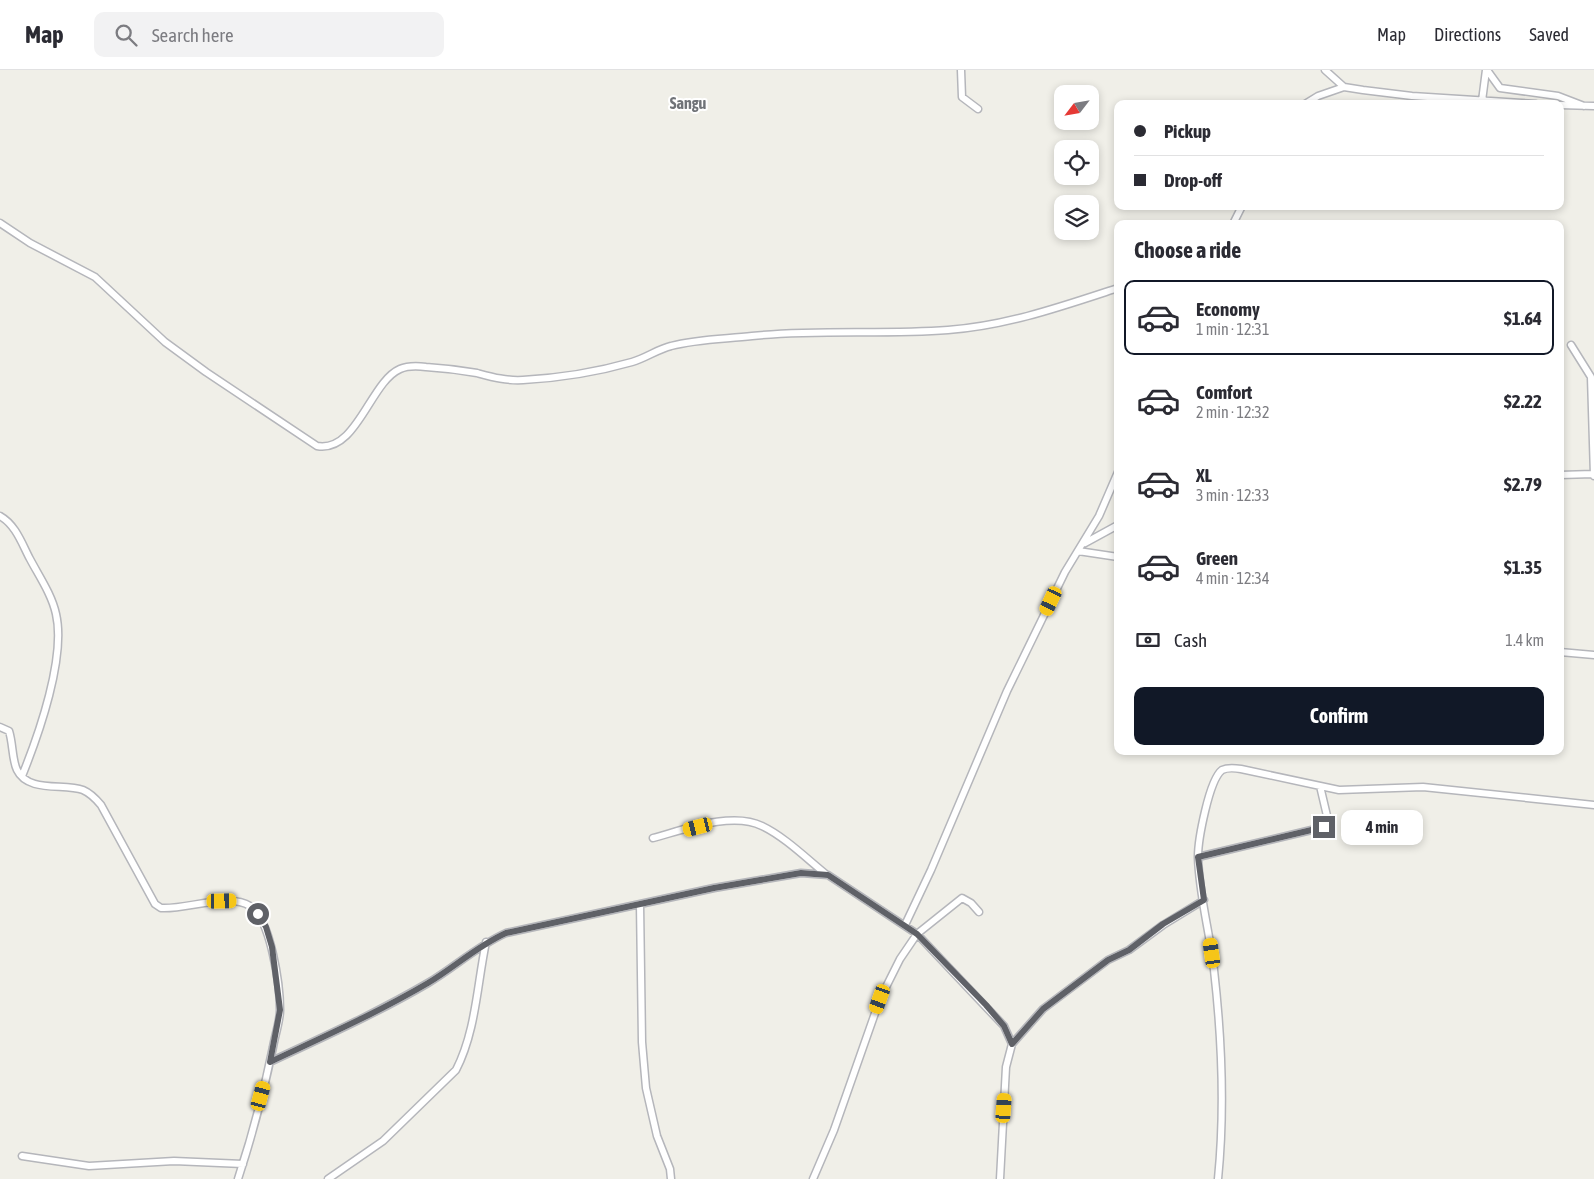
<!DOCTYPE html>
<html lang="en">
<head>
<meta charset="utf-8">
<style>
  body { margin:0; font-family:"Asap Condensed",sans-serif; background:#f2f2f3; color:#2b2b33; height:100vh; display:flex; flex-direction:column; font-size:19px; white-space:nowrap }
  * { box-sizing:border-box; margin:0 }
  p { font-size:16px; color:#7c7c81 }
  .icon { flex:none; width:28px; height:28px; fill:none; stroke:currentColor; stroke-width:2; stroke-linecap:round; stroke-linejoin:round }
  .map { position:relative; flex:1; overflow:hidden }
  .details { position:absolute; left:1114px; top:150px; width:450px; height:535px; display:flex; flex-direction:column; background:#fff; border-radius:10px; box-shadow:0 2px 8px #0003 }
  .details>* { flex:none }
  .guide { position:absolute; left:1114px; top:30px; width:450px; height:110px; border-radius:10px; box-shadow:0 2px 8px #0003; display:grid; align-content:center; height:110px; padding:0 20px; background:#fff }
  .needle { width:32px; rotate:239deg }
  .fabs { position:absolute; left:1054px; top:15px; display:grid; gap:10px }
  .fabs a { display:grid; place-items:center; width:45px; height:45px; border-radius:10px; background:#fff; box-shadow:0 2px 8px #0003; font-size:25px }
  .end { position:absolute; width:22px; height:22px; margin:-11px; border:6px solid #5f6167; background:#fff; box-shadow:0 0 0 2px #fff }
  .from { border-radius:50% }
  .bubble { position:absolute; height:35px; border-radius:10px; background:#fff; box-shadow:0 2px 8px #0003; font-size:16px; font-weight:700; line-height:35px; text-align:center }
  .car { position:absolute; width:15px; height:30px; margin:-15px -8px; border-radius:6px; box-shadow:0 0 4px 1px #0007; background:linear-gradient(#f5c518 24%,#345 0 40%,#f5c518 0 76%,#345 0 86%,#f5c518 0) }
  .guide b { display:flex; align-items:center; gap:18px; height:48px; font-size:19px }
  .guide b+b { border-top:1px solid #e1e1e2 }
  .guide i { width:12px; height:12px; background:#2b2b33 }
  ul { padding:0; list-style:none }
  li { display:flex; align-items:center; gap:15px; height:75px; margin:0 10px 8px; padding:0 10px; border:2px solid transparent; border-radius:10px }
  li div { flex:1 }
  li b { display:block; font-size:19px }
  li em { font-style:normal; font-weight:700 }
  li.on { border-color:#111827 }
  li>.icon { width:45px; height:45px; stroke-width:1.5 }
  h2 { padding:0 20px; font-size:22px; line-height:60px }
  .pay { display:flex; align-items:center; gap:12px; height:55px; padding:0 20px; font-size:19px }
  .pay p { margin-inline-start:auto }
  .cta { display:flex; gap:10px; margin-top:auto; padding:10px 20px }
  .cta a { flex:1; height:58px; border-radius:10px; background:#111827; color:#fff; font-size:20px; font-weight:700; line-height:58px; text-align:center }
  header { display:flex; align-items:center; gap:30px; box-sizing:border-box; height:70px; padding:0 25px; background:#fff; border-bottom:1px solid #e1e1e2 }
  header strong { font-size:24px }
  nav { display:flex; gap:28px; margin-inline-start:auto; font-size:18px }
  .search { width:350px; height:45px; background:#f2f2f3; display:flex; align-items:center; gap:12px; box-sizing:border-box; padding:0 18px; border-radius:10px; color:#7c7c81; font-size:19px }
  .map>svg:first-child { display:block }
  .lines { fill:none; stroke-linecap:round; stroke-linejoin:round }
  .street-casing { stroke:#b5b6bb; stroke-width:9 }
  .street { stroke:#fff; stroke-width:6 }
  .route { stroke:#5f6167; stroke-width:6 }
  .labels { text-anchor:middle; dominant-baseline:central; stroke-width:4; stroke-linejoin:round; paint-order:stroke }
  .quarter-label { font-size:16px; font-weight:bold; fill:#707378; stroke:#fff }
</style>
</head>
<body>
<header>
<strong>Map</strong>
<div class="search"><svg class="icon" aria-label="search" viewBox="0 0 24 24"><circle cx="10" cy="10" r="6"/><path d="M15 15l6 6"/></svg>Search here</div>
<nav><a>Map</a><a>Directions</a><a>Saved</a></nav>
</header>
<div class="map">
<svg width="1594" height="1109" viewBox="0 0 1594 1109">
  <rect width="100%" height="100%" fill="#f0efe8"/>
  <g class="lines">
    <defs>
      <path id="street" d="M961 0 962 27 978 39
        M1325 0 1344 17 1363 20 1412 26 1536 34
        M1487 0 1500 18 1558 26 1584 36
        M1482 31 1486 0
        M1305 34 1318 26 1344 17
        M1560 35 1594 36
        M0 153 30 173 95 207 165 272 206 302 317 376C357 383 370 312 400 299 407 296 418 296 426 297 442 298 460 300 477 303 492 307 506 311 523 310 559 308 597 302 632 292 646 288 658 279 671 276 697 269 726 269 752 266 817 259 883 265 948 260 1006 256 1063 236 1118 218
        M1233 154 1242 136
        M1571 275 1591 307 1594 406
        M1560 405 1593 404
        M0 446C16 455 22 474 30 489 39 506 52 525 56 544 66 587 39 664 22 706
        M1085 473 1118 455
        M1078 481 1118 487
        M1560 582 1594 585
        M0 657 9 661C13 673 12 690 17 700 28 723 64 713 83 720 90 723 96 729 101 735L155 834 161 838C186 840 229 822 250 836 271 849 280 916 280 940 280 951 275 965 273 977 264 1021 252 1066 238 1109
        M653 768C683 760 732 741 762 756 785 767 807 789 827 805
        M1198 787 1324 757 1328 750 1320 716
        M640 834 642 972 646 1018 657 1066 670 1099 671 1109
        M905 855 931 800 1007 621 1065 502 1099 446 1118 402
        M1012 974 1043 939 1108 890 1129 880 1163 855 1204 830
        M270 992C323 967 377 943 428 913 455 897 477 876 506 863L714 818 801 803 828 805 917 864 1004 956 1012 974 1006 997 1000 1109
        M22 1086 89 1096 174 1091 243 1094
        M328 1109 383 1071 456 1000C476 961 477 915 486 872
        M813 1109 834 1060 880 929 900 889 917 864 962 828 971 833 979 842
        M1218 1109C1225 1039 1222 970 1214 900 1210 863 1199 825 1198 787 1198 770 1209 710 1222 700 1228 697 1235 698 1241 699L1339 720 1423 717 1594 735"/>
    </defs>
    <use href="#street" class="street-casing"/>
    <use href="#street" class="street"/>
  </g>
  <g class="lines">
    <path class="route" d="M258 844 266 857 272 877 280 940 270 992C323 967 377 943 428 913 455 897 477 876 506 863L714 818 801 803 828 805 917 864 986 935 1004 956 1012 974 1043 939 1108 890 1129 880 1163 854 1204 830 1198 787 1324 757"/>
  </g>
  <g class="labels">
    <g class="quarter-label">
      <text x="688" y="33">Sangu</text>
    </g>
  </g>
</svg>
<div class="fabs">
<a><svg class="needle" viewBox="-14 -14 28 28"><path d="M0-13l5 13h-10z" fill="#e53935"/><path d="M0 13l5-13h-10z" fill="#7c7c81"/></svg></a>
<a><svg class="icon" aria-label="locate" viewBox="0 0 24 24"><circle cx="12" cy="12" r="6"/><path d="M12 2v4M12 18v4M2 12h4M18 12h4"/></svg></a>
<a><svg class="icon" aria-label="layers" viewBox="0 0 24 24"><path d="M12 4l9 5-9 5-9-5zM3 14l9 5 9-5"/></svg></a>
</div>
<i class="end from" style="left:258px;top:844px"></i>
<i class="end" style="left:1324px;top:757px"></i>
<div class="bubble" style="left:1341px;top:740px;width:82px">4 min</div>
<i class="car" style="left:1051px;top:531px;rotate:205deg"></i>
<i class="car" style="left:698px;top:757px;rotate:256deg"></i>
<i class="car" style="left:222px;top:831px;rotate:89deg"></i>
<i class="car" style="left:1212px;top:883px;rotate:352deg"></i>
<i class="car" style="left:880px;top:929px;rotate:200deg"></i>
<i class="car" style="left:261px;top:1026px;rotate:15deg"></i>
<i class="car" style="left:1004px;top:1038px;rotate:4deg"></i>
<div class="guide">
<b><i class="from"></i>Pickup</b>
<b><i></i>Drop-off</b>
</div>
<section class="details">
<h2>Choose a ride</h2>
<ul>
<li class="on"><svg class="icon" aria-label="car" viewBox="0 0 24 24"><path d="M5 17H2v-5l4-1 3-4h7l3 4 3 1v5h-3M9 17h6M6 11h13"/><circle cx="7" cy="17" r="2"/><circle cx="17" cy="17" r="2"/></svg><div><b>Economy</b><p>1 min · 12:31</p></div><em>$1.64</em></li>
<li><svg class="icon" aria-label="car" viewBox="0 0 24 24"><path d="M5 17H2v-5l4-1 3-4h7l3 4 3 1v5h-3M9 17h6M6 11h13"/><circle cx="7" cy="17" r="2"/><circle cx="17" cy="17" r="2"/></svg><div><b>Comfort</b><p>2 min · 12:32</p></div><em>$2.22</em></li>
<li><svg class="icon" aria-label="car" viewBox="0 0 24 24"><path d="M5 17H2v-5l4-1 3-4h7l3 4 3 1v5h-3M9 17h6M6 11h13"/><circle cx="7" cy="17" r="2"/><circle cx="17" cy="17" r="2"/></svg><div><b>XL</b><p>3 min · 12:33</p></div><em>$2.79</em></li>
<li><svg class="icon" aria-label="car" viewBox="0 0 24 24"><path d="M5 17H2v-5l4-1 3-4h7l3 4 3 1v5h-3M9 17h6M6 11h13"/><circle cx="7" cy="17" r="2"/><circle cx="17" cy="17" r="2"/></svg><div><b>Green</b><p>4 min · 12:34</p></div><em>$1.35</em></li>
</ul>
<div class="pay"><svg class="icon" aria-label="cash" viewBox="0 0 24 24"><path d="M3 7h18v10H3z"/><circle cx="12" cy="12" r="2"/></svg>Cash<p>1.4 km</p></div>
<div class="cta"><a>Confirm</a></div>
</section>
</div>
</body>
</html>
